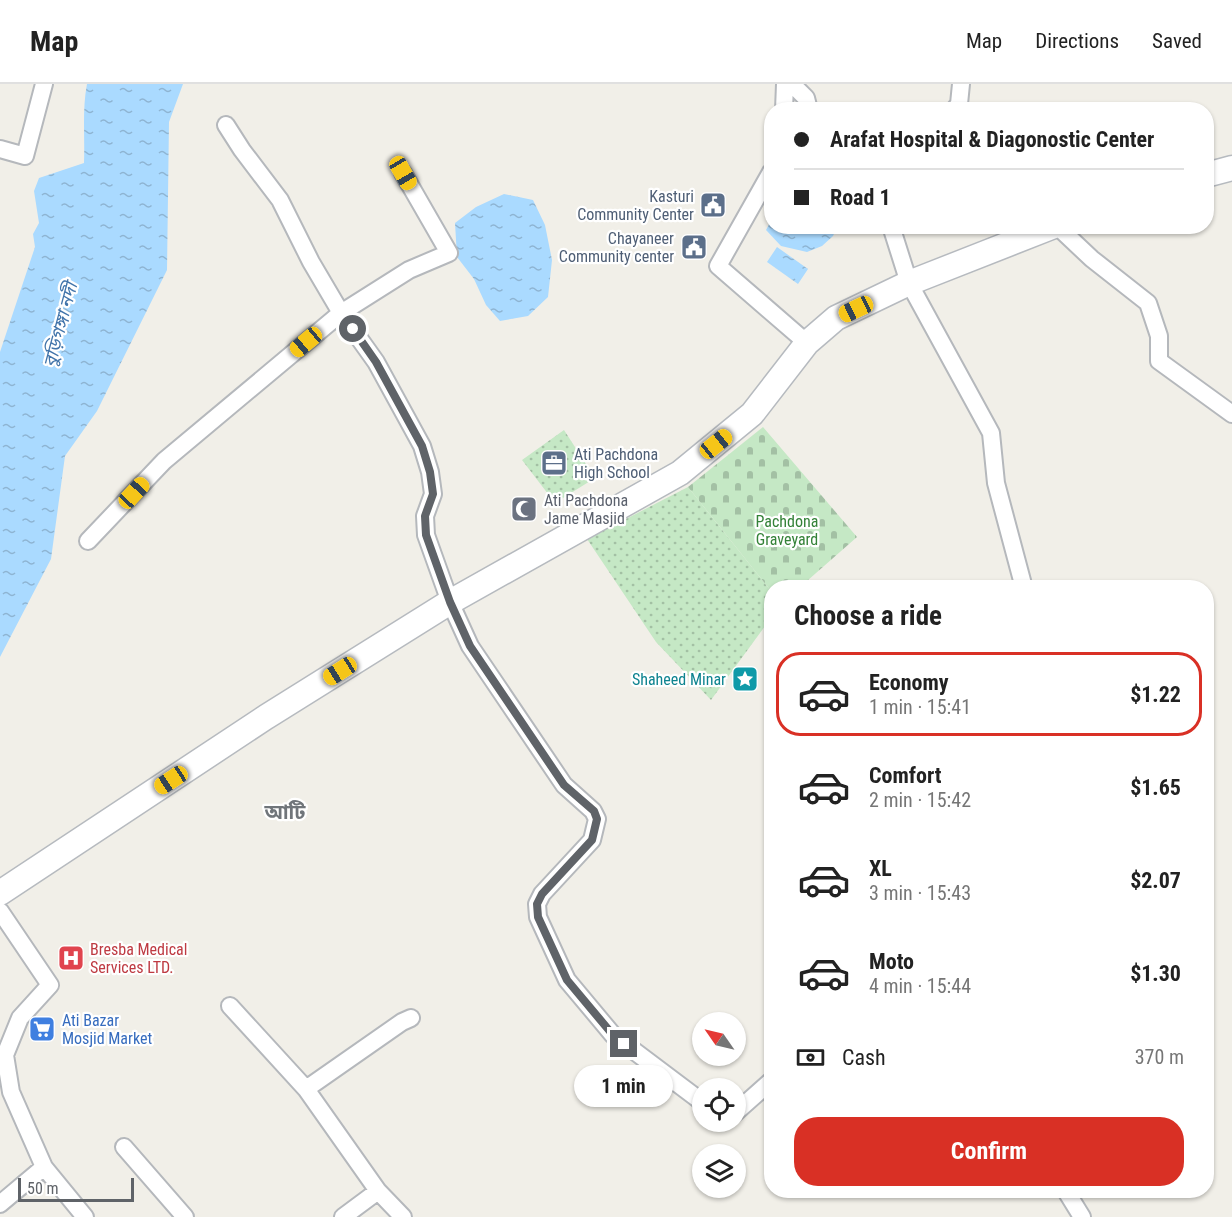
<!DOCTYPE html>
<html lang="en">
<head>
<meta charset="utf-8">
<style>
  body { margin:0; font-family:"Roboto Condensed","Noto Sans Bengali",sans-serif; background:#f6f6f6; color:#222; height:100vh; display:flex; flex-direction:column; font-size:22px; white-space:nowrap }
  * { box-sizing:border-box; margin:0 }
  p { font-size:20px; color:#767676 }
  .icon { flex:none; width:33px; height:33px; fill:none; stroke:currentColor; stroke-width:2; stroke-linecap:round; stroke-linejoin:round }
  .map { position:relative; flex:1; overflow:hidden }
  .drawer { position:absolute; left:764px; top:496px; width:450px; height:618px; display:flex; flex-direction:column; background:#fff; border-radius:24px; box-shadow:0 2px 4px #0004 }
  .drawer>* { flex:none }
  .guide { position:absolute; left:764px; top:18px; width:450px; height:132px; border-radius:24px; box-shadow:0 2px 4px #0004; display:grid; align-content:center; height:132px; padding:0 30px; background:#fff }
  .needle { width:39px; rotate:304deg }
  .fabs { position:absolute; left:692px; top:928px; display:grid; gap:12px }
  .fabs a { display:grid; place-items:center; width:54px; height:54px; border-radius:50%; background:#fff; box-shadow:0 2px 4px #0004; font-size:30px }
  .scale { position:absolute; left:18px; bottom:15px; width:116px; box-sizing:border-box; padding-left:6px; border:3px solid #5f6368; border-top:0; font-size:16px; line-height:21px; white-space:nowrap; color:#5f6368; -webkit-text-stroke:4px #fff; paint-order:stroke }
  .end { position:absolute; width:27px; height:27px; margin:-14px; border:8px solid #5f6368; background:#fff; box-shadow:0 0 0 3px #fff }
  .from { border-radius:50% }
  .bubble { position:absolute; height:42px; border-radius:21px; background:#fff; box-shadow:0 2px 4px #0004; font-size:20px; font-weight:700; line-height:42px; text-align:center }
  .car { position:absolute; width:18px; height:36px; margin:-18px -9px; border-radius:8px; box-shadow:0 0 4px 2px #0007; background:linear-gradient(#f5c518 24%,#345 0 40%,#f5c518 0 76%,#345 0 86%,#f5c518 0) }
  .guide b { display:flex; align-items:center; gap:21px; height:57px; font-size:22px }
  .guide b+b { border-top:2px solid #e0e0e0 }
  .guide i { width:15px; height:15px; background:#222 }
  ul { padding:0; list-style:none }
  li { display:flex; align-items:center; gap:18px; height:84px; margin:0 12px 9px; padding:0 18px; border:3px solid transparent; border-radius:24px }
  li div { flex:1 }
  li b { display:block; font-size:22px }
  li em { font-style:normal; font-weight:700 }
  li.current { border-color:#d93025 }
  li>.icon { width:54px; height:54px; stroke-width:1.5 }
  h2 { padding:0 30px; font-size:27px; line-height:72px }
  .pay { display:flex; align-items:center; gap:15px; height:66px; padding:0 30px; font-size:22px }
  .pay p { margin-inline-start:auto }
  .button { display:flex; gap:12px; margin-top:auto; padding:12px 30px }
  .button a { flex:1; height:69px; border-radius:24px; background:#d93025; color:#fff; font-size:24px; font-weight:700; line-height:69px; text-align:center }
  header { display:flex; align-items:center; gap:36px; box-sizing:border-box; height:84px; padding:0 30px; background:#fff; border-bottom:2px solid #e0e0e0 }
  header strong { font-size:28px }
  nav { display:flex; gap:33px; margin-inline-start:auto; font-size:21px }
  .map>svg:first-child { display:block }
  .grass { fill:url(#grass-dots) }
  .cemetery { fill:url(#cemetery-stones) }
  .water { fill:url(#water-ripples) }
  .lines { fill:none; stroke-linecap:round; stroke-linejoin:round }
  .minor-casing { stroke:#b5b8bc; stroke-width:20 }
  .secondary-casing { stroke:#b6babf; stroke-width:27 }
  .minor { stroke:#fff; stroke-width:16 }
  .secondary { stroke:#fff; stroke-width:24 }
  .route { stroke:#5f6368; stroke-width:8 }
  .labels { text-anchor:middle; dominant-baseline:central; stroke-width:4.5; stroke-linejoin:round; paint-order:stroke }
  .service-label { font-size:16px; fill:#4e5e75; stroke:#fff; text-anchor:end }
  .worship-label { font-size:16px; fill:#5b616d; stroke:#fff; text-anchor:start }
  .park-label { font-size:16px; fill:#348238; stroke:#fff }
  .culture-label { font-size:16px; fill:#0d838f; stroke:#fff; text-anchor:end }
  .health-label { font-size:16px; fill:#be3a42; stroke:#fff; text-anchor:start }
  .shop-label { font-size:16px; fill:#366cbe; stroke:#fff; text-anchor:start }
  .water-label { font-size:18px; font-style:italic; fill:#4174aa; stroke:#fff }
  .quarter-label { font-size:20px; font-weight:bold; fill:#70757a; stroke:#fff }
</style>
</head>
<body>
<header>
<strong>Map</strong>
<nav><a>Map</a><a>Directions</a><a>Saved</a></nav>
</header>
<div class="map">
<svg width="1232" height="1133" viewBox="0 0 1232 1133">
  <defs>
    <pattern id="grass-dots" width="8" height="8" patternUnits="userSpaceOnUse" patternTransform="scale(1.5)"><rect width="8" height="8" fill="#c5e8c5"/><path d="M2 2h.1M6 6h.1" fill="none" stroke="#a3c0a4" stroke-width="1.8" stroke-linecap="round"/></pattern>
    <pattern id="cemetery-stones" width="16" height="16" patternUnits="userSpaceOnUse" patternTransform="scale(1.5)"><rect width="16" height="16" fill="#c5e8c5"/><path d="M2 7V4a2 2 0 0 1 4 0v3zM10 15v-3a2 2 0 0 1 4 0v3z" fill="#a3c0a4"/></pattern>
    <pattern id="water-ripples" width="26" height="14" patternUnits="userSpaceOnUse" patternTransform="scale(1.5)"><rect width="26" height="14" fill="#aadaff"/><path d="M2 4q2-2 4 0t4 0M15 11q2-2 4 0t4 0" fill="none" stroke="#8eb4d2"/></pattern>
  </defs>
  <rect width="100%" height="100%" fill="#f1efe8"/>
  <path class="grass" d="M564 346 595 394 555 419 522 376Z
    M688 403 771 507V534L711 616 656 558 587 455Z"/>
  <path class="cemetery" d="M763 343 857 453 799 504H771V507L688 403Z"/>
  <path class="water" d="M87 0H183L169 38 167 186 97 327 65 372 51 475 0 573V268L35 163 33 150 39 139 34 107 39 94 84 79C85 52 82 26 87 0Z
    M504 110 533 116 545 141 552 176 548 213 528 232 500 237 486 221 474 195 457 173 455 139 476 123Z
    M771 137V142L837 143 833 152 822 162 807 168 781 162 766 146Z
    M777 163 808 185 798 200 767 178Z"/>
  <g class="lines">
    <defs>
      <path id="minor" d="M792 0 806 14 809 26
        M784 26 785 0
        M954 26 959 20 961 0
        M226 41 242 66 280 116 311 178 341 229 409 186 449 169 403 89
        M0 65 25 72 44 0
        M771 88 718 182 807 259
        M891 142 909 199 991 349 996 399 1024 504
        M1057 142 1092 175 1148 219 1159 252V277L1232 330
        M88 457 164 377 341 229 376 278 422 362 430 388 433 410 425 432 426 451 450 518 470 562 564 701 593 727 597 735 592 756 542 810 537 820 538 833 567 896 613 951 702 1018
        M0 827 50 901 20 934 5 971 11 1008 44 1083 85 1133
        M230 922 306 1005 378 1107 343 1133
        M306 1005 402 938 411 934
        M735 1029 771 997
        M124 1063 185 1133
        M378 1107 403 1133
        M1066 1107 1082 1133
        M0 1120 44 1083"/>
      <path id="secondary" d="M1206 91 1232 84
        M0 809 266 633 450 518 680 389 752 330 807 259 836 234 909 199 1054 142"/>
    </defs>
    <use href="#minor" class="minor-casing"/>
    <use href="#secondary" class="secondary-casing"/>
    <use href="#minor" class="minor"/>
    <use href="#secondary" class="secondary"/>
  </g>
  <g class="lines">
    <path class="route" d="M353 245 376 278 422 362 430 388 433 410 425 432 426 451 450 518 470 562 564 701 594 727 597 735 592 756 542 810 537 820 538 833 567 896 613 951 624 960"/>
  </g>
  <defs>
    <symbol id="civic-square" viewBox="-11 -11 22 22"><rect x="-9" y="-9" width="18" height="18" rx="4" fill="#5c6f8a" stroke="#fff"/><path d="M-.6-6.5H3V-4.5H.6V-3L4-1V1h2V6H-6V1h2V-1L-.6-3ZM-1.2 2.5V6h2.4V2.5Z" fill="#fff"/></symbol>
    <symbol id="office-square" viewBox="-11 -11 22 22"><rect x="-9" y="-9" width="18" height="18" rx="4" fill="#5c6f8a" stroke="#fff"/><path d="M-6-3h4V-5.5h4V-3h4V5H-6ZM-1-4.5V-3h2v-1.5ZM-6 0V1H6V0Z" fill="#fff"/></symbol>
    <symbol id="mosque-square" viewBox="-11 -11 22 22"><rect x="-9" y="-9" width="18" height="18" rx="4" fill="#6b7280" stroke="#fff"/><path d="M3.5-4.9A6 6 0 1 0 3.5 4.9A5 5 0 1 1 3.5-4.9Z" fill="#fff"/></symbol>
    <symbol id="sight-square" viewBox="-11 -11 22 22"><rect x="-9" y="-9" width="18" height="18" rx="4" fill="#0f9aa8" stroke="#fff"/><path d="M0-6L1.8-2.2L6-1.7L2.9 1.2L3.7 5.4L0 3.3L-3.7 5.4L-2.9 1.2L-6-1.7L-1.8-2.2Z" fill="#fff"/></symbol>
    <symbol id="hospital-square" viewBox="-11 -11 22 22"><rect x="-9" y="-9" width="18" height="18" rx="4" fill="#e0444e" stroke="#fff"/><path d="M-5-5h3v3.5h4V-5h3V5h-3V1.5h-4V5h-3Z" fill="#fff"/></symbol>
    <symbol id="supermarket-square" viewBox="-11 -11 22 22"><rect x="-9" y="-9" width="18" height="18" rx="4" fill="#3f7fe0" stroke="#fff"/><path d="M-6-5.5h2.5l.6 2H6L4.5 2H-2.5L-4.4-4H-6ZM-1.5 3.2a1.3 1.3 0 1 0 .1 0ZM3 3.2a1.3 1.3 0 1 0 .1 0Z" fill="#fff"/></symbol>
  </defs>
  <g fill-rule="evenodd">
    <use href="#civic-square" x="698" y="106" width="30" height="30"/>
    <use href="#civic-square" x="679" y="148" width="30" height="30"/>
    <use href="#office-square" x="539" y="364" width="30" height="30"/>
    <use href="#mosque-square" x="509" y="410" width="30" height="30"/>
    <use href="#sight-square" x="730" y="580" width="30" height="30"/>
    <use href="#hospital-square" x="56" y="859" width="30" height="30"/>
    <use href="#supermarket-square" x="27" y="930" width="30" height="30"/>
  </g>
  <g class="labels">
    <g class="service-label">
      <text x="694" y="112">Kasturi<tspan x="694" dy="18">Community Center</tspan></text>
      <text x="674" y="154">Chayaneer<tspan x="674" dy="18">Community center</tspan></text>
      <text x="574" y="370" text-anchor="start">Ati Pachdona<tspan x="574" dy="18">High School</tspan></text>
    </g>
    <g class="worship-label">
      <text x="544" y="416">Ati Pachdona<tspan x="544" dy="18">Jame Masjid</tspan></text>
    </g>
    <g class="park-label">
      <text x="787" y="437">Pachdona<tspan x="787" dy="18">Graveyard</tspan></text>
    </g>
    <g class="culture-label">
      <text x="726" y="595">Shaheed Minar</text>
    </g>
    <g class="health-label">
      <text x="90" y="865">Bresba Medical<tspan x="90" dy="18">Services LTD.</tspan></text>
    </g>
    <g class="shop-label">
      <text x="62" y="936">Ati Bazar<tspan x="62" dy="18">Mosjid Market</tspan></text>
    </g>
    <g class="water-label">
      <text transform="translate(60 241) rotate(-75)">বুড়িগঙ্গা নদী</text>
    </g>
    <g class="quarter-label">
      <text x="285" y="728">আটি</text>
    </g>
  </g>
</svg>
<div class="fabs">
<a><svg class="needle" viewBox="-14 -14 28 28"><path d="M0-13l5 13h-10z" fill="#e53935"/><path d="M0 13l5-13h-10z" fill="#767676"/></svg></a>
<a><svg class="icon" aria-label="locate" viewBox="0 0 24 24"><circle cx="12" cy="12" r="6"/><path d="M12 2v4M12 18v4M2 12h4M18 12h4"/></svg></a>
<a><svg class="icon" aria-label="layers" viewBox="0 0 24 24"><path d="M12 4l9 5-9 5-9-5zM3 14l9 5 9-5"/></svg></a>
</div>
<div class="scale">50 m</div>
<i class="end from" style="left:353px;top:245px"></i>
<i class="end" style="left:624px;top:960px"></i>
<div class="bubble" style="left:574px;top:981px;width:99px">1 min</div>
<i class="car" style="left:403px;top:89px;rotate:150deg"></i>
<i class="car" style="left:856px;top:225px;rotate:245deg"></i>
<i class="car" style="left:306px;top:258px;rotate:230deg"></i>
<i class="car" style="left:716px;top:360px;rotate:51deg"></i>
<i class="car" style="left:134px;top:409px;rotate:43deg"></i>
<i class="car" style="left:340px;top:587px;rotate:238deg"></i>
<i class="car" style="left:171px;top:696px;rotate:237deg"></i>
<div class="guide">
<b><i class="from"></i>Arafat Hospital &amp; Diagonostic Center</b>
<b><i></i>Road 1</b>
</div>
<section class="drawer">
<h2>Choose a ride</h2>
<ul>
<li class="current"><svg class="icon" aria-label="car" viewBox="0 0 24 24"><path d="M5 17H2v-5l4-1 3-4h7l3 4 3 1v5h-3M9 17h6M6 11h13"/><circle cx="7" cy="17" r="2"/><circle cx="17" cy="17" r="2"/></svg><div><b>Economy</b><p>1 min · 15:41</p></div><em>$1.22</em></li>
<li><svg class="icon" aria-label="car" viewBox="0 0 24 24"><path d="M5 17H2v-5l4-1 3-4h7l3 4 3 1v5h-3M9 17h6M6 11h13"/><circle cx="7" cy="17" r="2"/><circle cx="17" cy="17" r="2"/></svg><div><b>Comfort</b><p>2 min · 15:42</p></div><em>$1.65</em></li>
<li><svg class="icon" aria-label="car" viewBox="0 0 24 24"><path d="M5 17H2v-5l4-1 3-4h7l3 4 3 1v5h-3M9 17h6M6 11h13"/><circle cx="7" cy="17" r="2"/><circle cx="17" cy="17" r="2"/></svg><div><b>XL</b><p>3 min · 15:43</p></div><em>$2.07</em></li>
<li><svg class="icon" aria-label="car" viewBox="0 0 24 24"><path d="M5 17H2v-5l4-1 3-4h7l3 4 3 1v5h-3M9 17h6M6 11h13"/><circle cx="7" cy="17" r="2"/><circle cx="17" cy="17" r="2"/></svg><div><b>Moto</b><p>4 min · 15:44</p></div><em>$1.30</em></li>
</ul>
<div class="pay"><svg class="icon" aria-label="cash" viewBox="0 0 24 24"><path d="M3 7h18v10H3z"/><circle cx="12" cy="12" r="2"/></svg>Cash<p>370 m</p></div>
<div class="button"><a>Confirm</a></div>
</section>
</div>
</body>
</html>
